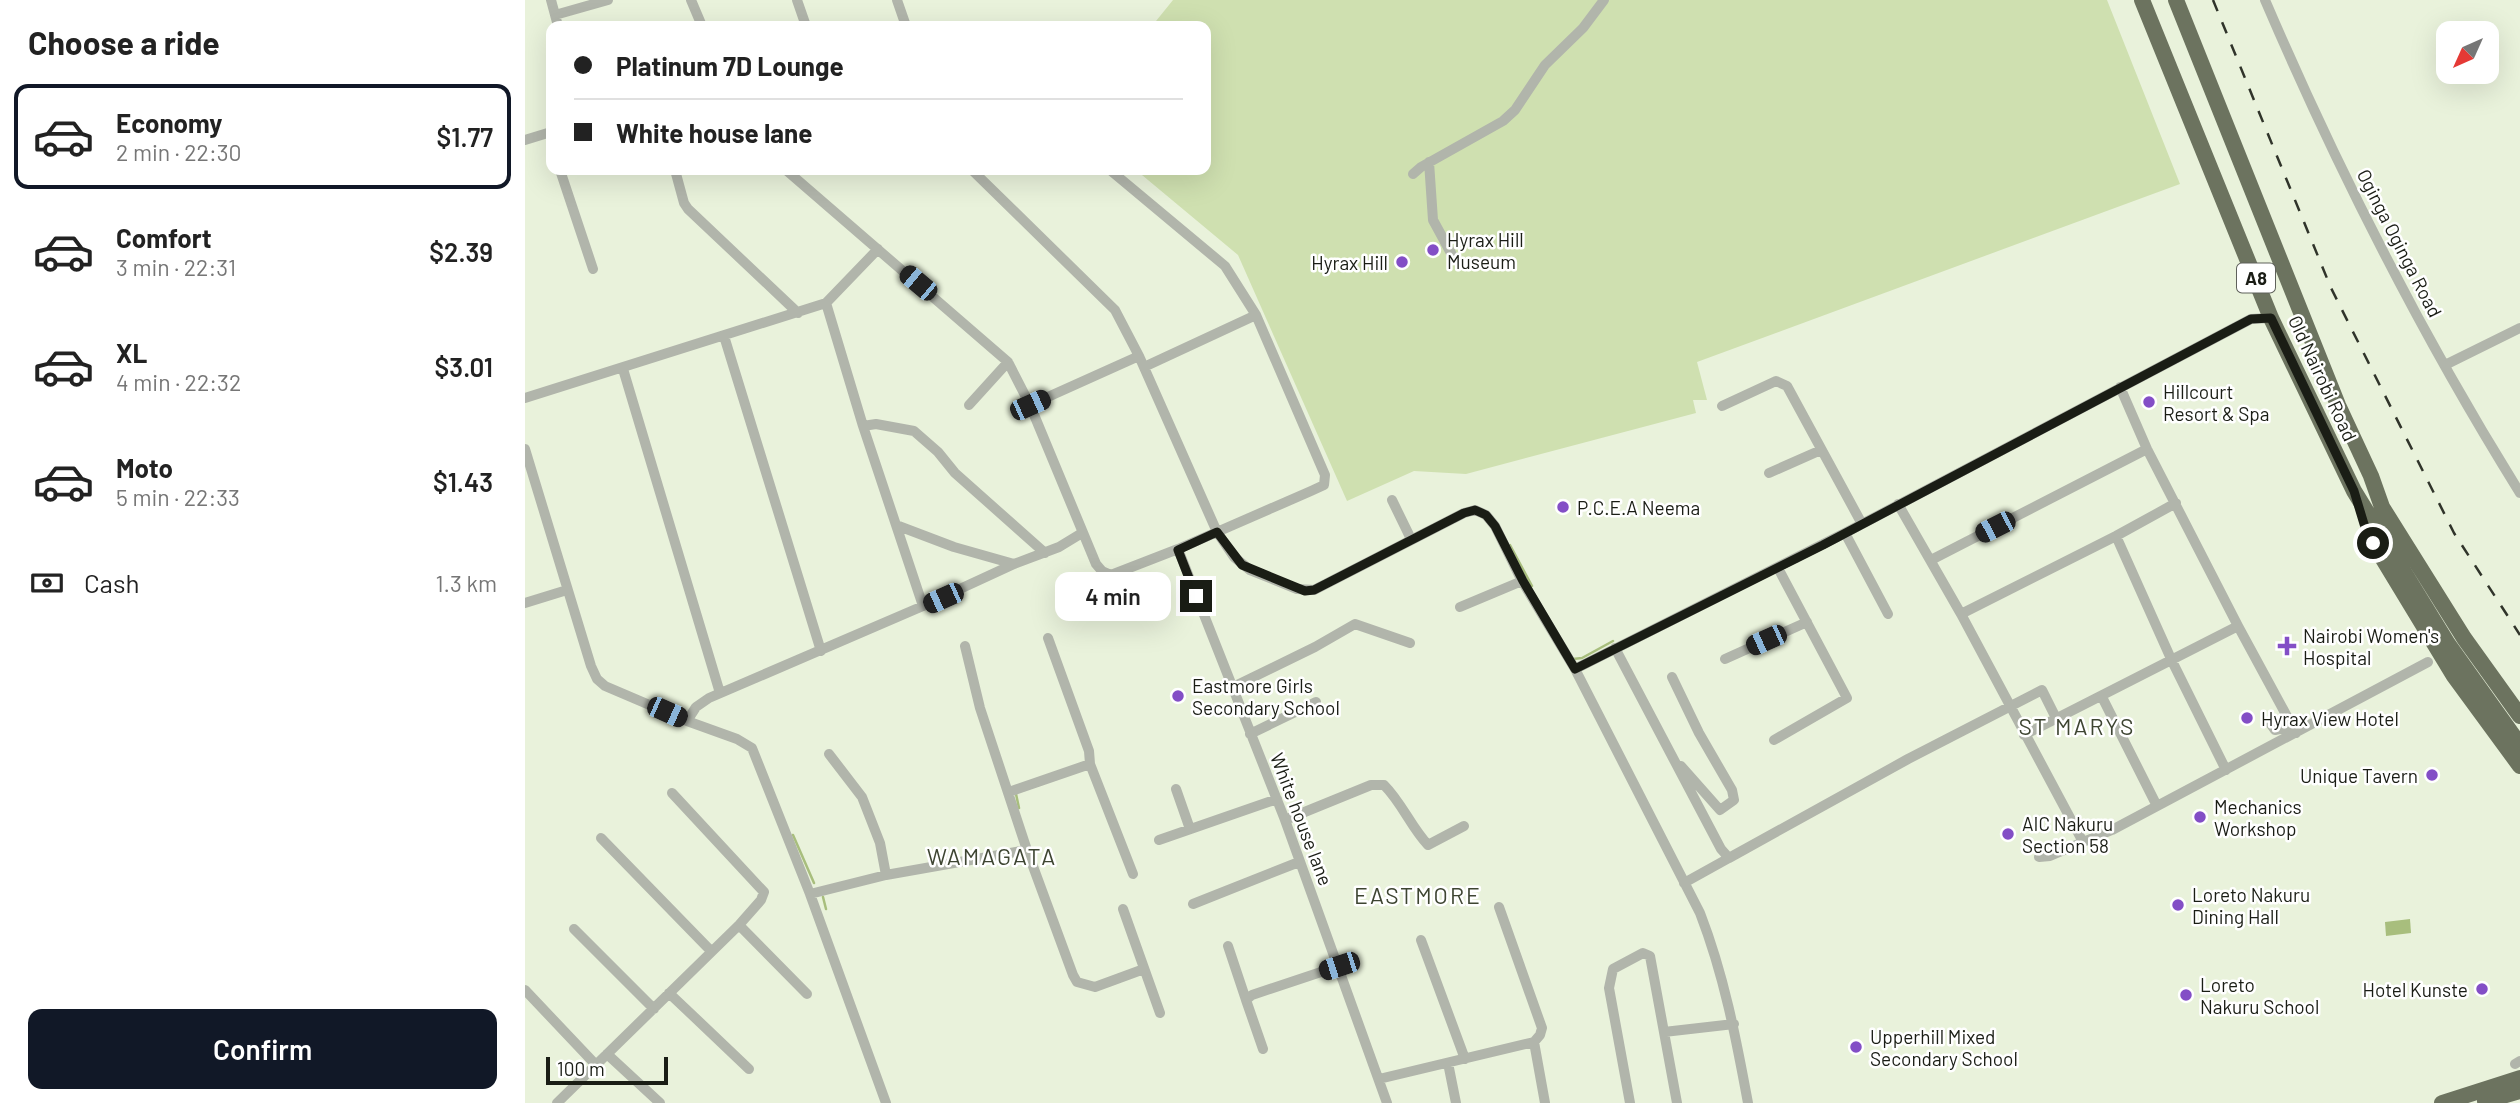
<!DOCTYPE html>
<html lang="en">
<head>
<meta charset="utf-8">
<style>
  body { margin:0; font-family:Barlow,sans-serif; background:#f2f2f2; color:#222; height:100vh; display:flex; flex-direction:column; font-size:26px; white-space:nowrap }
  * { box-sizing:border-box; margin:0 }
  p { font-size:23px; color:#767676 }
  .icon { flex:none; width:38px; height:38px; fill:none; stroke:currentColor; stroke-width:2; stroke-linecap:round; stroke-linejoin:round }
  .map { position:relative; flex:1; overflow:hidden }
  .panel { display:flex; flex-direction:column; background:#fff; width:525px }
  .panel>* { flex:none }
  .guide { position:absolute; left:21px; top:21px; width:665px; height:154px; border-radius:14px; box-shadow:0 7px 28px #0002; display:grid; align-content:center; height:154px; padding:0 28px; background:#fff }
  .needle { width:46px; rotate:225deg }
  .tools { position:absolute; left:1911px; top:21px; display:grid; gap:14px }
  .tools a { display:grid; place-items:center; width:63px; height:63px; border-radius:14px; background:#fff; box-shadow:0 7px 28px #0002; font-size:35px }
  .scale { position:absolute; left:21px; bottom:18px; width:122px; box-sizing:border-box; padding-left:7px; border:4px solid #1a1d15; border-top:0; font-size:19px; line-height:24px; white-space:nowrap; color:#1a1d15; -webkit-text-stroke:5px #fff; paint-order:stroke }
  .end { position:absolute; width:32px; height:32px; margin:-16px; border:9px solid #1a1d15; background:#fff; box-shadow:0 0 0 4px #fff }
  .from { border-radius:50% }
  .bubble { position:absolute; height:49px; border-radius:14px; background:#fff; box-shadow:0 7px 28px #0002; font-size:23px; font-weight:600; line-height:49px; text-align:center }
  .car { position:absolute; width:21px; height:42px; margin:-21px -10px; border-radius:9px; box-shadow:0 0 5px 2px #0007; background:linear-gradient(#222 24%,#8ab4d8 0 40%,#222 0 76%,#8ab4d8 0 86%,#222 0) }
  .guide b { display:flex; align-items:center; gap:24px; height:66px; font-size:26px }
  .guide b+b { border-top:2px solid #e0e0e0 }
  .guide i { width:18px; height:18px; background:#222 }
  ul { padding:0; list-style:none }
  li { display:flex; align-items:center; gap:21px; height:105px; margin:0 14px 10px; padding:0 14px; border:4px solid transparent; border-radius:14px }
  li div { flex:1 }
  li b { display:block; font-size:26px }
  li em { font-style:normal; font-weight:600 }
  li.on { border-color:#111827 }
  li>.icon { width:63px; height:63px; stroke-width:1.5 }
  h2 { padding:0 28px; font-size:32px; line-height:84px }
  .pay { display:flex; align-items:center; gap:18px; height:77px; padding:0 28px; font-size:26px }
  .pay p { margin-inline-start:auto }
  .button { display:flex; gap:14px; margin-top:auto; padding:14px 28px }
  .button a { flex:1; height:80px; border-radius:14px; background:#111827; color:#fff; font-size:28px; font-weight:600; line-height:80px; text-align:center }
  main { display:flex; flex:1; min-height:0 }
  .map>svg:first-child { display:block }
  .green { fill:#cfe0b0 }
  .water { fill:#a8be7d }
  .lines { fill:none; stroke-linecap:round; stroke-linejoin:round }
  .stream { stroke:#a8be7d; stroke-width:2.5 }
  .minor { stroke:#b1b5ab; stroke-width:10 }
  .highway { stroke:#6c735f; stroke-width:16 }
  .rail { stroke:#30342a; stroke-width:2.5; stroke-dasharray:12 12; stroke-linecap:butt }
  .route { stroke:#1a1d15; stroke-width:9 }
  .poi-dot { fill:#834ec6; stroke:#fff; stroke-width:2.5 }
  .labels { text-anchor:middle; dominant-baseline:central; stroke-width:5; stroke-linejoin:round; paint-order:stroke }
  .shield { fill:#fff; stroke:#5f615b; stroke-width:2 }
  .shield-label { font-size:18px; font-weight:bold; fill:#1a1d15 }
  .poi-label { font-size:19px; fill:#1a1d15; stroke:#fff; text-anchor:start }
  .street-label { font-size:19px; fill:#1a1d15; stroke:#fff }
  .quarter-label { font-size:23px; letter-spacing:2px; fill:#3e4532; stroke:#fff }
</style>
</head>
<body>
<main>
<section class="panel">
<h2>Choose a ride</h2>
<ul>
<li class="on"><svg class="icon" aria-label="car" viewBox="0 0 24 24"><path d="M5 17H2v-5l4-1 3-4h7l3 4 3 1v5h-3M9 17h6M6 11h13"/><circle cx="7" cy="17" r="2"/><circle cx="17" cy="17" r="2"/></svg><div><b>Economy</b><p>2 min · 22:30</p></div><em>$1.77</em></li>
<li><svg class="icon" aria-label="car" viewBox="0 0 24 24"><path d="M5 17H2v-5l4-1 3-4h7l3 4 3 1v5h-3M9 17h6M6 11h13"/><circle cx="7" cy="17" r="2"/><circle cx="17" cy="17" r="2"/></svg><div><b>Comfort</b><p>3 min · 22:31</p></div><em>$2.39</em></li>
<li><svg class="icon" aria-label="car" viewBox="0 0 24 24"><path d="M5 17H2v-5l4-1 3-4h7l3 4 3 1v5h-3M9 17h6M6 11h13"/><circle cx="7" cy="17" r="2"/><circle cx="17" cy="17" r="2"/></svg><div><b>XL</b><p>4 min · 22:32</p></div><em>$3.01</em></li>
<li><svg class="icon" aria-label="car" viewBox="0 0 24 24"><path d="M5 17H2v-5l4-1 3-4h7l3 4 3 1v5h-3M9 17h6M6 11h13"/><circle cx="7" cy="17" r="2"/><circle cx="17" cy="17" r="2"/></svg><div><b>Moto</b><p>5 min · 22:33</p></div><em>$1.43</em></li>
</ul>
<div class="pay"><svg class="icon" aria-label="cash" viewBox="0 0 24 24"><path d="M3 7h18v10H3z"/><circle cx="12" cy="12" r="2"/></svg>Cash<p>1.3 km</p></div>
<div class="button"><a>Confirm</a></div>
</section>
<div class="map">
<svg width="1995" height="1103" viewBox="0 0 1995 1103">
  <rect width="100%" height="100%" fill="#e9f2db"/>
  <path class="green" d="M648 0H1582L1655 184 1172 362 1182 400H1168L1171 413 941 474 889 471 822 501 713 255 611 170H681V26H627Z"/>
  <path class="water" d="M1885 919 1886 933 1861 936 1860 922Z"/>
  <g class="lines">
    <path class="stream" d="M985 545 1007 586
      M1048 659 1057 658 1088 641
      M491 794 494 808
      M268 835 289 883
      M298 897 301 909"/>
    <path class="minor" d="M26 0 33 26
      M166 0 177 26
      M272 0 281 26
      M372 0 381 26
      M1740 0C1813 170 1897 336 1995 493
      M30 15 83 0
      M0 140 26 132
      M904 162 908 220 927 255
      M35 170 68 269
      M150 170 159 203 163 209 273 313
      M261 170 483 362 505 405 571 564 577 571 586 575 653 549 786 491 799 485 800 475 731 315 700 266 585 170
      M447 170 590 310 614 356 692 532 709 557 725 570 772 589 789 590 939 513 950 510 961 515 970 526 997 581 1050 669 1175 913C1199 975 1211 1038 1223 1103
      M888 174 896 167 978 121 990 110 1020 65 1058 28 1079 0
      M301 303 338 426 398 606
      M199 336 296 651
      M1920 365 1995 328
      M619 367 731 315
      M98 369 195 693
      M1595 387 1622 449 1713 626 1771 733
      M0 398 301 303 353 249
      M444 405 483 362
      M505 405 614 356
      M1197 406 1251 381 1262 386 1337 524
      M338 426 351 424 389 431 413 452 430 473 520 553
      M0 449 66 666 72 679 80 686 162 721 212 739 227 748 285 894 361 1103
      M1244 473 1296 450
      M867 500 886 539
      M1373 504 1436 614 1558 842 1587 830 1903 662
      M371 525 429 547 489 564
      M1320 533 1363 614
      M1591 536 1647 661 1701 770
      M653 549 760 820 862 1103
      M1406 560 1622 449
      M0 603 42 590
      M935 607 997 581
      M1436 614 1591 536 1651 503
      M440 646 455 708 502 850 548 975 552 982 570 987 619 969
      M1090 648 1196 849 1204 858 1383 759 1517 690 1531 718
      M1200 659 1282 622
      M1050 669 1320 533 1726 319 1746 318
      M1147 677 1174 733 1207 790 1209 800 1195 810 1156 766
      M706 688 790 647 830 624 885 643
      M1577 697 1632 806
      M162 721 171 707 184 698 398 606 489 564 534 547 557 533
      M1745 723 1750 730 1768 726
      M725 734 791 702
      M1499 735 1713 626
      M1249 740 1322 698 1253 568
      M304 754 337 797 355 843 361 875
      M565 764 608 874
      M651 789 665 829
      M484 792 565 764 564 751 523 638
      M760 820 846 785H859C877 803 886 827 903 845L939 826
      M76 838 186 951
      M634 840 752 799
      M1514 857 1525 856 1558 842
      M1159 883 1204 858
      M285 894 361 875 502 850
      M668 904 774 862
      M598 909 635 1013
      M214 925 282 994
      M49 929 129 1009
      M896 940 940 1059
      M703 946 721 1000
      M0 990 71 1065
      M144 993 224 1069
      M1139 1032 1209 1024
      M1009 1042 1020 1103
      M738 1049 721 1000 727 995 814 966
      M82 1054 135 1103
      M923 1063 931 1103
      M1990 1064 1995 1061
      M854 1079 1009 1042 1015 1035 1017 1028 974 907
      M32 1103 214 925 236 900 239 892 147 793
      M1105 1103 1084 988 1088 969 1118 953 1125 956 1152 1103"/>
    <path class="highway" d="M1617 0 1746 318 1829 491 1923 644 1995 745
      M1651 0 1813 405 1846 476 1857 507 1939 638 1995 716
      M1852 549 1929 676 1995 766
      M1960 1101 1995 1091
      M1917 1103 1995 1078"/>
    <path class="rail" d="M1688 0 1806 288 1929 533 1995 635"/>
  </g>
  <g class="lines">
    <path class="route" d="M671 596 653 550 692 532 717 565 780 591 789 590 939 513 950 510 961 515 970 526 998 581 1050 669 1298 545 1726 319 1746 318 1829 491 1839 524 1848 543"/>
  </g>
  <g class="poi-dot">
    <circle cx="908" cy="250" r="7"/>
    <circle cx="877" cy="262" r="7"/>
    <circle cx="1624" cy="402" r="7"/>
    <circle cx="1038" cy="507" r="7"/>
    <path d="M1758.5 635.5h7v7h7v7h-7v7h-7v-7h-7v-7h7z"/>
    <circle cx="653" cy="696" r="7"/>
    <circle cx="1722" cy="718" r="7"/>
    <circle cx="1907" cy="775" r="7"/>
    <circle cx="1675" cy="817" r="7"/>
    <circle cx="1483" cy="834" r="7"/>
    <circle cx="1653" cy="905" r="7"/>
    <circle cx="1957" cy="989" r="7"/>
    <circle cx="1661" cy="995" r="7"/>
    <circle cx="1331" cy="1047" r="7"/>
  </g>
  <g class="labels">
    <rect class="shield" x="1712" y="263.5" width="38" height="29" rx="5"/>
    <g class="shield-label">
      <text x="1731" y="278">A8</text>
    </g>
    <g class="poi-label">
      <text x="922" y="239">Hyrax Hill<tspan x="922" dy="22">Museum</tspan></text>
      <text x="863" y="262" text-anchor="end">Hyrax Hill</text>
      <text x="1638" y="391">Hillcourt<tspan x="1638" dy="22">Resort &amp; Spa</tspan></text>
      <text x="1052" y="507">P.C.E.A Neema</text>
      <text x="1778" y="635">Nairobi Women's<tspan x="1778" dy="22">Hospital</tspan></text>
      <text x="667" y="685">Eastmore Girls<tspan x="667" dy="22">Secondary School</tspan></text>
      <text x="1736" y="718">Hyrax View Hotel</text>
      <text x="1893" y="775" text-anchor="end">Unique Tavern</text>
      <text x="1689" y="806">Mechanics<tspan x="1689" dy="22">Workshop</tspan></text>
      <text x="1497" y="823">AIC Nakuru<tspan x="1497" dy="22">Section 58</tspan></text>
      <text x="1667" y="894">Loreto Nakuru<tspan x="1667" dy="22">Dining Hall</tspan></text>
      <text x="1675" y="984">Loreto<tspan x="1675" dy="22">Nakuru School</tspan></text>
      <text x="1943" y="989" text-anchor="end">Hotel Kunste</text>
      <text x="1345" y="1036">Upperhill Mixed<tspan x="1345" dy="22">Secondary School</tspan></text>
    </g>
    <g class="street-label">
      <text transform="translate(1875 243) rotate(63)">Oginga Oginga Road</text>
      <text transform="translate(1798 378) rotate(65)">Old Nairobi Road</text>
      <text transform="translate(777 819) rotate(69)">White house lane</text>
    </g>
    <g class="quarter-label">
      <text x="1552" y="726">ST MARYS</text>
      <text x="467" y="856">WAMAGATA</text>
      <text x="893" y="895">EASTMORE</text>
    </g>
  </g>
</svg>
<div class="tools">
<a><svg class="needle" viewBox="-14 -14 28 28"><path d="M0-13l5 13h-10z" fill="#e53935"/><path d="M0 13l5-13h-10z" fill="#767676"/></svg></a>
</div>
<div class="scale">100 m</div>
<i class="end from" style="left:1848px;top:543px"></i>
<i class="end" style="left:671px;top:596px"></i>
<div class="bubble" style="left:530px;top:572px;width:116px">4 min</div>
<i class="car" style="left:393px;top:283px;rotate:310deg"></i>
<i class="car" style="left:505px;top:405px;rotate:66deg"></i>
<i class="car" style="left:1470px;top:527px;rotate:243deg"></i>
<i class="car" style="left:418px;top:598px;rotate:246deg"></i>
<i class="car" style="left:1241px;top:640px;rotate:246deg"></i>
<i class="car" style="left:142px;top:712px;rotate:114deg"></i>
<i class="car" style="left:814px;top:966px;rotate:252deg"></i>
<div class="guide">
<b><i class="from"></i>Platinum 7D Lounge</b>
<b><i></i>White house lane</b>
</div>
</div>
</main>
</body>
</html>
